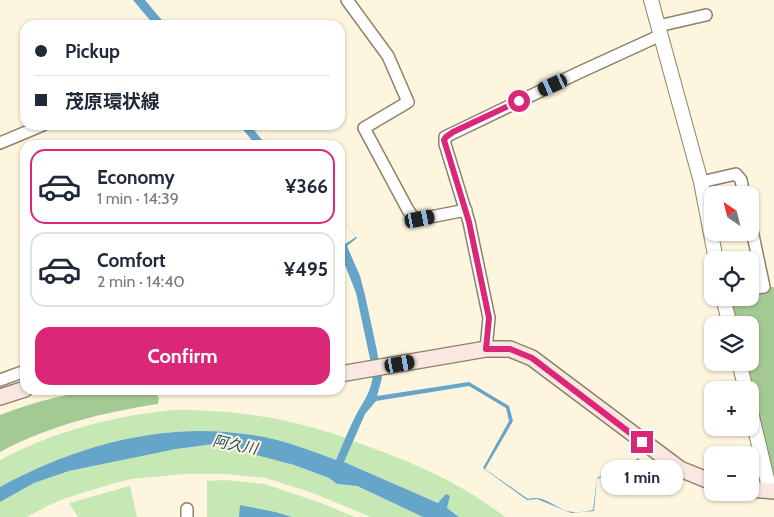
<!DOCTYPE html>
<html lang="en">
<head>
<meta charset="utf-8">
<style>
  body { margin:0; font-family:Cabin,"Noto Sans JP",sans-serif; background:#f2f2f3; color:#1f2937; height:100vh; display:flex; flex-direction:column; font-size:19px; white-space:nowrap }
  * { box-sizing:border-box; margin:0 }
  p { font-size:16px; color:#747a83 }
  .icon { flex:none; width:28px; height:28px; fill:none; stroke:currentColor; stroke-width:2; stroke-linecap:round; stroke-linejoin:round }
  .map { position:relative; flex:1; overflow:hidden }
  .panel { position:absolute; left:20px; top:140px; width:325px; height:255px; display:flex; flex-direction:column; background:#fff; border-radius:15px; box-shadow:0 1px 4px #0004 }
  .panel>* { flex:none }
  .hud { position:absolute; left:20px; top:20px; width:325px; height:110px; border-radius:15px; box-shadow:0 1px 4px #0004; display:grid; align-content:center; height:110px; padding:0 15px; background:#fff }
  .needle { width:32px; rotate:325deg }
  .buttons { position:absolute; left:704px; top:186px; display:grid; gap:10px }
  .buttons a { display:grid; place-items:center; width:55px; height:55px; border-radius:10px; background:#fff; box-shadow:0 1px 4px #0004; font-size:25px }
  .end { position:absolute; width:22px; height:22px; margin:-11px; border:6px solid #db2777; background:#fff; box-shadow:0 0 0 2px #fff }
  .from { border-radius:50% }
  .bubble { position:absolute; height:35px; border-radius:15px; background:#fff; box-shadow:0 1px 4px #0004; font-size:16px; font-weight:700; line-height:35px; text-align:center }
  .car { position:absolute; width:15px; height:30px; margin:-15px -8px; border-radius:6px; box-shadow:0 0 4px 1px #0007; background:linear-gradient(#222 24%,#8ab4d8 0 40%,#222 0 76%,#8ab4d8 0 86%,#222 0) }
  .hud b { display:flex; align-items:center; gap:18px; height:48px; font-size:19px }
  .hud b+b { border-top:1px solid #e0e1e3 }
  .hud i { width:12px; height:12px; background:#1f2937 }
  ul { padding:9px 0 0; list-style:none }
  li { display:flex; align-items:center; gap:15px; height:75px; margin:0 10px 8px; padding:0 5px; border:2px solid #e0e1e3; border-radius:15px }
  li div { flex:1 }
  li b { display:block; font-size:19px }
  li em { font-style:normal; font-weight:700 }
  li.on { border-color:#db2777 }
  li>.icon { width:45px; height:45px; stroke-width:1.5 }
  .action { display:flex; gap:10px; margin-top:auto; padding:10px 15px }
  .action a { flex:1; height:58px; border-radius:15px; background:#db2777; color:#fff; font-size:20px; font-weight:700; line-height:58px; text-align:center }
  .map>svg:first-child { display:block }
  .green { fill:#c5e8b4 }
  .forest { fill:#a4ca93 }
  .water { fill:#66a5ca }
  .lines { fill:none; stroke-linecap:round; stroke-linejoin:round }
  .minor-casing { stroke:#8c8369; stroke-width:14 }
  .tertiary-casing { stroke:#8c8369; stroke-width:16 }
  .secondary-casing { stroke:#8c8369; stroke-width:18 }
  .minor { stroke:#fff; stroke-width:11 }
  .tertiary { stroke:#fff; stroke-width:14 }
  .secondary { stroke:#fbe7e1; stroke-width:15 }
  .route { stroke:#db2777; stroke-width:6 }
  .labels { text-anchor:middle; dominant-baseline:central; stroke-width:4; stroke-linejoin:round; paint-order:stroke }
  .water-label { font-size:15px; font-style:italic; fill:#1e4f6a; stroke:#fdf5de }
</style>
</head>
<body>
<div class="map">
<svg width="774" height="517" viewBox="0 0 774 517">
  <rect width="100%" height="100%" fill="#fdf5de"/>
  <path class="green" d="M176 410C237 410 289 418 346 438L336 460C308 450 281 439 252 435 165 421 76 445 0 487V460C54 431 116 415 176 410Z
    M353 441C407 460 459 481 505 517H459L447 508 450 497 438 503 344 462Z
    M214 444 294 465 329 478 337 484 356 486 423 517H371L313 493 266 478 225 474H184L132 479 111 484 66 498 47 506 27 517H0V502L34 483 69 471 176 449Z
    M225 480 265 484 321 503 355 517H207V481Z
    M130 486 137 517H78L69 503Z"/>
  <path class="forest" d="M774 287V477L769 469 750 399V390L740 363 750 362V325H731L723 298H750V289Z
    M110 390C124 390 151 385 159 398L158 404C104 412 48 426 0 452V415C36 401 71 392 110 390Z"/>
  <path class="water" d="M133 0H145L166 25H154Z
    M239 125H250L266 145H256Z
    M340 215 357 238 347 246 360 276 365 295 376 346 382 378 377 396 469 382 509 406 513 421 485 469 528 499C546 494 557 511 573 512 579 513 587 511 593 510L597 478 639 458V460L597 479 594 511 571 513 537 499 527 500 483 468 509 421 506 408 469 386 376 401 365 414 344 462 438 503 446 494 450 496 447 508 459 517H423L357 486 337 484 329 478 294 465 214 444 176 449 69 471 34 483 0 502V487C76 445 165 421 252 435 281 439 309 450 336 460 343 444 349 428 357 413 365 399 372 390 373 373L356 293 340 252V236L345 244 356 237Z
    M240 505 275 512 292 517H239Z"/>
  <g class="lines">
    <defs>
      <path id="minor" d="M347 0 388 56 408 102 364 128 408 210 413 217 420 219 466 210
        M658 26 706 15
        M0 143 43 125
        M701 182 736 174 741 180 744 195
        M750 221 764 287 750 289
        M486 349 489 318 469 222 445 144V137L578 73 661 35
        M0 380 25 371
        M187 509V517"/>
      <path id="tertiary" d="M651 0 701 182 716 260
        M723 298 730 325
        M739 362 746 390
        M750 408 770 491"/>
      <path id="secondary" d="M340 374 486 349H510L532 358 680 469 712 482
        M0 397 25 389
        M750 489 774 491"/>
    </defs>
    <use href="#minor" class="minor-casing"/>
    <use href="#tertiary" class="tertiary-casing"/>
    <use href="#secondary" class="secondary-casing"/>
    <use href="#minor" class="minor"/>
    <use href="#tertiary" class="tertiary"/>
    <use href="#secondary" class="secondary"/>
  </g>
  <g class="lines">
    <path class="route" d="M519 101 453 132 446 137 444 140 469 222 489 318 486 349H510L532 358 642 442"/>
  </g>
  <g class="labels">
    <g class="water-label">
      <text transform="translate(235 445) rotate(11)">阿久川</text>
    </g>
  </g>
</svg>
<div class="buttons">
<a><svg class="needle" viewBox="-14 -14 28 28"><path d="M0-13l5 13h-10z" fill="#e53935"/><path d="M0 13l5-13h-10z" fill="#747a83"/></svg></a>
<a><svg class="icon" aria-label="locate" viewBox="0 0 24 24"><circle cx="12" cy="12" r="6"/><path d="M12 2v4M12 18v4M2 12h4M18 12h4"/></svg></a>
<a><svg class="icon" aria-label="layers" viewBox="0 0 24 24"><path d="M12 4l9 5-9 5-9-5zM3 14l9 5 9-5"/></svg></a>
<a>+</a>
<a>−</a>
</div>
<i class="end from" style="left:519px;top:101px"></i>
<i class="end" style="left:642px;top:442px"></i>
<div class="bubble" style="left:601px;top:460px;width:82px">1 min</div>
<i class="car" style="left:553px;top:85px;rotate:245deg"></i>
<i class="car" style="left:420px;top:219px;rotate:79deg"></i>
<i class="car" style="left:400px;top:364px;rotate:80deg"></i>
<div class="hud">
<b><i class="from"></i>Pickup</b>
<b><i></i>茂原環状線</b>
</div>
<section class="panel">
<ul>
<li class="on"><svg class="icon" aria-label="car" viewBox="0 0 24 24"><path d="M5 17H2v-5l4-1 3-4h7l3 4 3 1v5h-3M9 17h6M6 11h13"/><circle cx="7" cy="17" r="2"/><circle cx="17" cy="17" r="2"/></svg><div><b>Economy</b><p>1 min · 14:39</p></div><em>¥366</em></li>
<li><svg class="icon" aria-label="car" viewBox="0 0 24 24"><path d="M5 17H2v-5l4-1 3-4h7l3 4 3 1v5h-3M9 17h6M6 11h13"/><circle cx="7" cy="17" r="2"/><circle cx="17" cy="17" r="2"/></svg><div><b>Comfort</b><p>2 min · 14:40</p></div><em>¥495</em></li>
</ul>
<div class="action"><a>Confirm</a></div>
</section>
</div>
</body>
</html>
